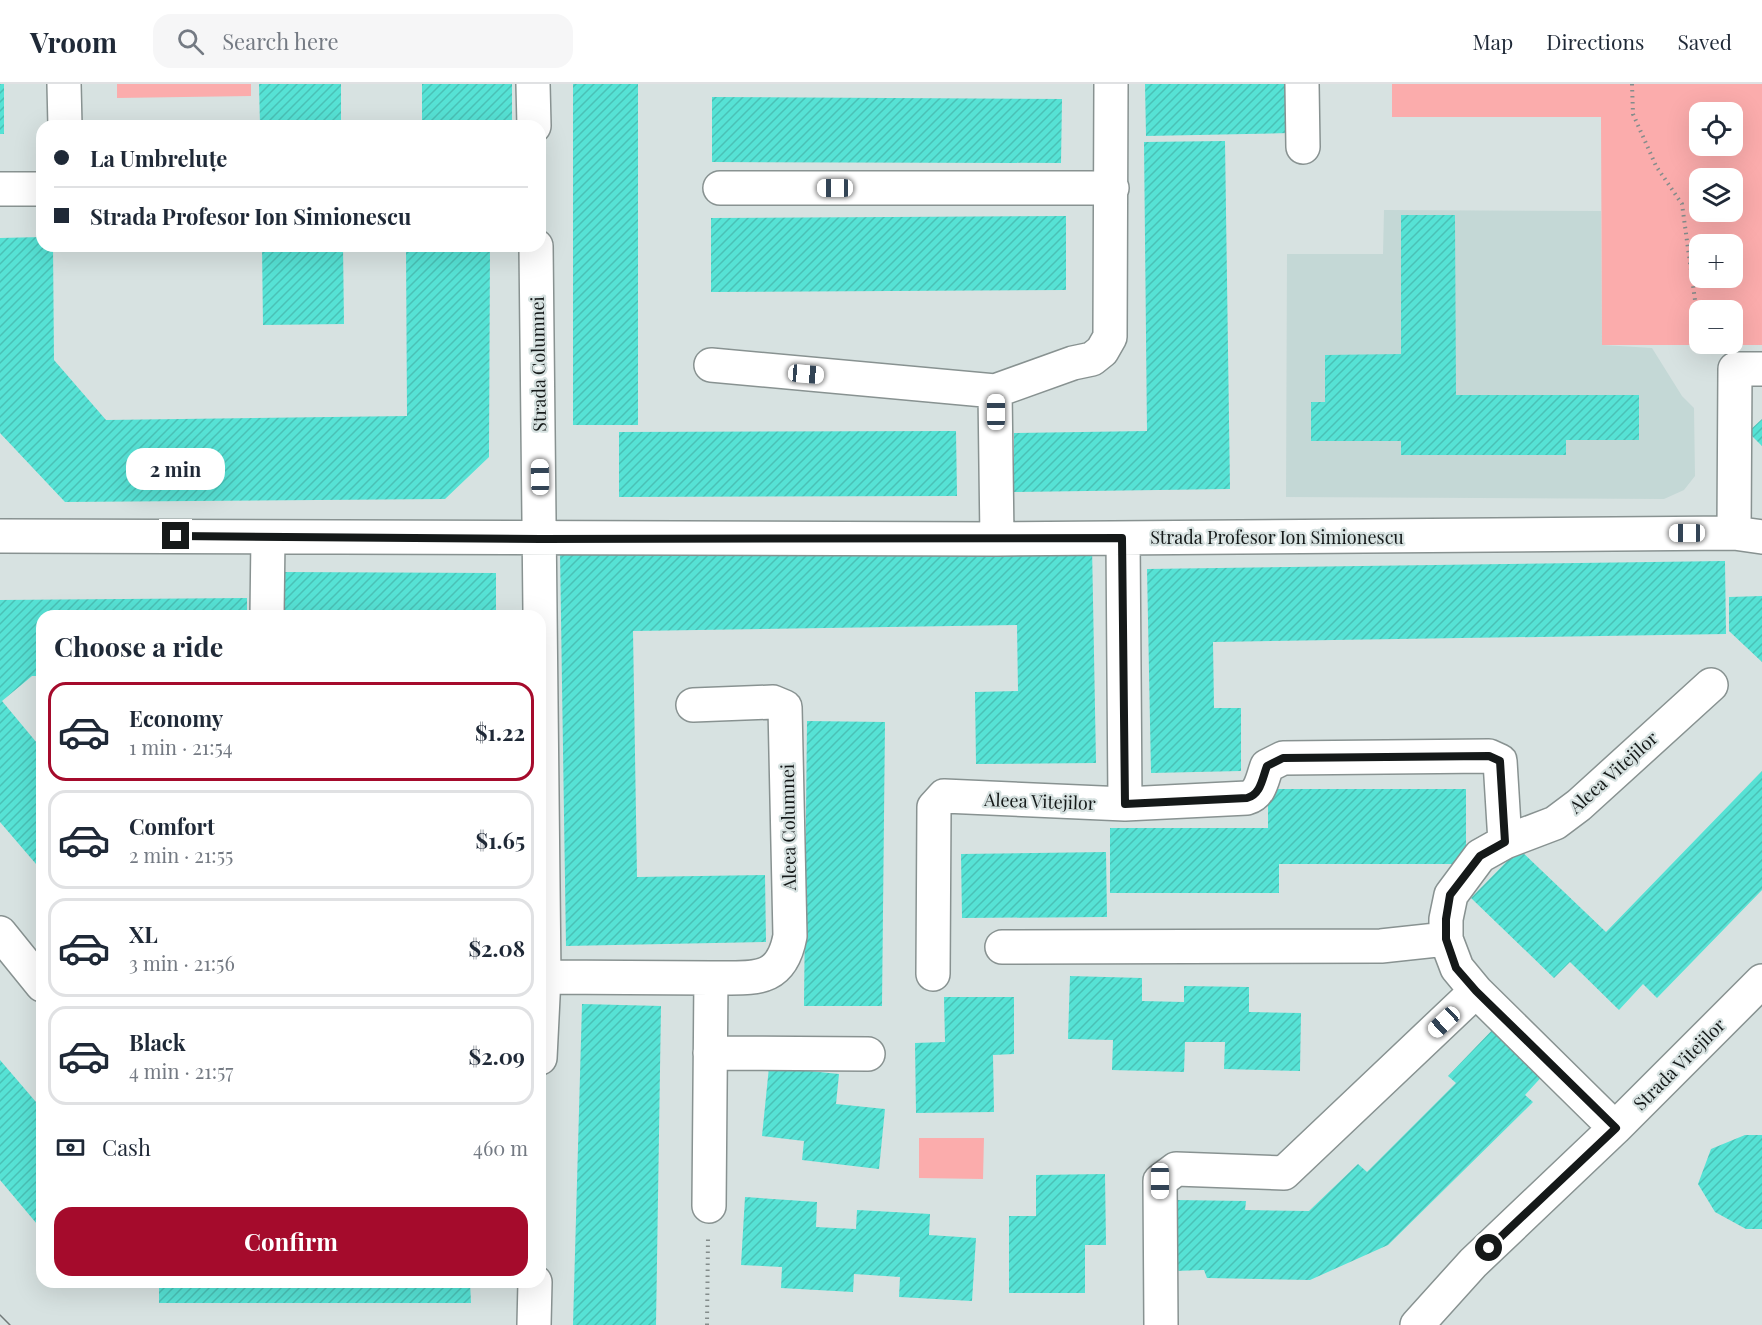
<!DOCTYPE html>
<html lang="en">
<head>
<meta charset="utf-8">
<style>
  body { margin:0; font-family:"Playfair Display",serif; background:#f6f6f7; color:#1f2937; height:100vh; display:flex; flex-direction:column; font-size:22px; white-space:nowrap }
  * { box-sizing:border-box; margin:0 }
  p { font-size:20px; color:#747a83 }
  .icon { flex:none; width:33px; height:33px; fill:none; stroke:currentColor; stroke-width:2; stroke-linecap:round; stroke-linejoin:round }
  .map { position:relative; flex:1; overflow:hidden }
  .details { position:absolute; left:36px; top:526px; width:510px; height:678px; display:flex; flex-direction:column; background:#fff; border-radius:18px; box-shadow:0 6px 24px #0002 }
  .details>* { flex:none }
  .top-card { position:absolute; left:36px; top:36px; width:510px; height:132px; border-radius:18px; box-shadow:0 6px 24px #0002; display:grid; align-content:center; height:132px; padding:0 18px; background:#fff }
  .buttons { position:absolute; left:1689px; top:18px; display:grid; gap:12px }
  .buttons a { display:grid; place-items:center; width:54px; height:54px; border-radius:12px; background:#fff; box-shadow:0 6px 24px #0002; font-size:30px }
  .end { position:absolute; width:27px; height:27px; margin:-14px; border:8px solid #151919; background:#fff; box-shadow:0 0 0 3px #fff }
  .from { border-radius:50% }
  .bubble { position:absolute; height:42px; border-radius:18px; background:#fff; box-shadow:0 6px 24px #0002; font-size:20px; font-weight:700; line-height:42px; text-align:center }
  .car { position:absolute; width:18px; height:36px; margin:-18px -9px; border-radius:8px; box-shadow:0 0 4px 2px #0007; background:linear-gradient(#fff 24%,#345 0 40%,#fff 0 76%,#345 0 86%,#fff 0) }
  .top-card b { display:flex; align-items:center; gap:21px; height:57px; font-size:22px }
  .top-card b+b { border-top:2px solid #e0e1e3 }
  .top-card i { width:15px; height:15px; background:#1f2937 }
  ul { padding:0; list-style:none }
  li { display:flex; align-items:center; gap:18px; height:99px; margin:0 12px 9px; padding:0 6px; border:3px solid #e0e1e3; border-radius:18px }
  li div { flex:1 }
  li b { display:block; font-size:22px }
  li em { font-style:normal; font-weight:700 }
  li.current { border-color:#a50b2c }
  li>.icon { width:54px; height:54px; stroke-width:1.5 }
  h2 { padding:0 18px; font-size:27px; line-height:72px }
  .pay { display:flex; align-items:center; gap:15px; height:66px; padding:0 18px; font-size:22px }
  .pay p { margin-inline-start:auto }
  .cta { display:flex; gap:12px; margin-top:auto; padding:12px 18px }
  .cta a { flex:1; height:69px; border-radius:18px; background:#a50b2c; color:#fff; font-size:24px; font-weight:700; line-height:69px; text-align:center }
  header { display:flex; align-items:center; gap:36px; box-sizing:border-box; height:84px; padding:0 30px; background:#fff; border-bottom:2px solid #e0e1e3 }
  header strong { font-size:28px }
  nav { display:flex; gap:33px; margin-inline-start:auto; font-size:21px }
  .search { width:420px; height:54px; background:#f6f6f7; display:flex; align-items:center; gap:15px; box-sizing:border-box; padding:0 21px; border-radius:18px; color:#747a83; font-size:22px }
  .map>svg:first-child { display:block }
  .built { fill:#c4d8d6 }
  .park { fill:#fbacac; fill-rule:evenodd }
  .building { fill:url(#building-hatch) }
  .lines { fill:none; stroke-linecap:round; stroke-linejoin:round }
  .minor-casing { stroke:#889291; stroke-width:36 }
  .path { stroke:#848c8b; stroke-width:4; stroke-dasharray:1.5 4.5; stroke-linecap:butt }
  .minor { stroke:#fff; stroke-width:33 }
  .tram { stroke:#727979; stroke-width:1.5 }
  .route { stroke:#151919; stroke-width:8 }
  .labels { text-anchor:middle; dominant-baseline:central; stroke-width:4.5; stroke-linejoin:round; paint-order:stroke }
  .street-label { font-size:18px; fill:#151919; stroke:#d7e2e1 }
</style>
</head>
<body>
<header>
<strong>Vroom</strong>
<div class="search"><svg class="icon" aria-label="search" viewBox="0 0 24 24"><circle cx="10" cy="10" r="6"/><path d="M15 15l6 6"/></svg>Search here</div>
<nav><a>Map</a><a>Directions</a><a>Saved</a></nav>
</header>
<div class="map">
<svg width="1762" height="1241" viewBox="0 0 1762 1241">
  <defs>
    <pattern id="building-hatch" width="6" height="6" patternUnits="userSpaceOnUse" patternTransform="scale(1.5)"><rect width="6" height="6" fill="#56e2d5"/><path d="M-1 1l2-2M0 6l6-6M5 7l2-2" fill="none" stroke="#4ac1b6"/></pattern>
  </defs>
  <rect width="100%" height="100%" fill="#d7e2e1"/>
  <path class="built" d="M1384 126 1601 127 1602 261 1652 264 1682 312 1694 324 1695 392 1684 406 1664 415 1286 413 1287 170H1383Z"/>
  <path class="park" d="M117 0H251V12L117 14Z
    M1392 0H1762V261H1602L1601 33H1392ZM1700 28H1732V62H1700ZM1700 94H1732V128H1700ZM1700 160H1732V194H1700ZM1700 226H1732V260H1700Z
    M919 1054H984L983 1095 919 1094Z"/>
  <path class="building" d="M0 0H4V50H0Z
    M259 0H341V42H260Z
    M422 0H512V42H422Z
    M573 0H638V341H573Z
    M1145 0H1290V49L1146 52Z
    M712 13 1062 15 1061 79 712 78Z
    M1225 57 1230 405 1014 408V349L1147 347 1144 58Z
    M1401 131H1455L1456 311H1639V356H1566V371H1401V357H1311V318H1325V271L1401 270Z
    M1066 132V206L711 208V134Z
    M42 153V162H53L54 276 106 336 407 332 406 162H490L489 373 445 415 65 418 0 349V154Z
    M262 162H343L344 240 263 241Z
    M1762 335V362L1748 348Z
    M956 347 957 412 619 413V348Z
    M1092 461 1096 679 976 680 975 608 1018 607 1017 541 633 547 637 793 765 791 766 858 566 862 560 468Z
    M1725 477 1726 550 1213 558 1214 624H1241V687L1151 689 1147 485Z
    M284 488 496 489V532H284Z
    M1762 512V578L1729 547V513Z
    M247 514V532H42V592H32L2 617 42 665V787L0 738V516Z
    M807 637 885 638 882 922H804Z
    M1762 687V806L1657 914 1643 900 1619 926 1570 878 1554 894 1471 814 1519 765 1606 848Z
    M1268 705H1466V780H1279V809H1110V744H1268Z
    M1106 768 1107 833 962 834 961 770Z
    M1070 892 1142 894V917L1184 918V902L1249 903V928L1301 929 1300 987 1224 985 1225 958H1185L1184 988 1112 986 1113 956 1068 955Z
    M944 913H1014V970L993 971 994 1028 916 1029 915 959 945 958Z
    M582 920 661 922 656 1241H573Z
    M1499 939 1546 988 1525 1011 1533 1018 1388 1161 1310 1196 1207 1194 1204 1186 1174 1187V1116L1246 1117 1245 1126 1309 1127 1358 1080 1367 1088 1456 999 1448 992Z
    M0 976 42 1025V1146L0 1096Z
    M769 983 839 990 836 1020 885 1025 879 1085 802 1076 804 1057 762 1052Z
    M1745 1051H1762V1145H1746L1715 1128 1698 1100 1711 1065Z
    M1105 1090 1106 1161H1085V1209H1009V1132H1036V1091Z
    M745 1113 817 1118 816 1143 856 1145 857 1126 930 1130 929 1151 976 1154 972 1217 899 1213 900 1193 854 1190 853 1208 781 1204 782 1183 741 1181Z
    M159 1198H470L471 1219H159Z"/>
  <g class="lines">
    <defs>
      <path id="minor" d="M64 0 65 42
        M533 0 534 42
        M1302 0 1303 63
        M720 104H1112
        M0 105H42
        M536 162 544 893 540 974
        M711 281 995 307
        M1734 449 1735 285H1762
        M0 452 997 455 1734 449 1762 453
        M1123 454 1125 720
        M997 455 995 307 1073 279 1092 275 1102 267 1110 253 1111 0
        M267 532 268 453
        M693 621 773 618 785 623 790 852C781 901 752 893 711 894L709 1122
        M0 849 42 901
        M1002 863 1381 862 1446 855
        M933 890 934 723 944 712 1125 720 1247 714C1261 710 1262 695 1267 682L1283 674 1489 672 1500 677 1505 758
        M544 893 711 894
        M710 969 868 970
        M1615 1044 1476 907 1457 884 1446 855V835L1451 811 1480 772 1505 758 1555 739 1579 721 1711 601
        M534 1241 535 1198
        M1161 1241 1160 1097 1176 1085 1284 1089 1476 907
        M1417 1241 1473 1179 1615 1044 1762 897"/>
    </defs>
    <use href="#minor" class="minor-casing"/>
    <path class="path" d="M1632 0 1633 30 1656 82 1682 120 1700 253
      M1700 260 1707 266
      M707 1241 708 1153"/>
    <use href="#minor" class="minor"/>
    <path class="tram" d="M0 1231 10 1241"/>
  </g>
  <g class="lines">
    <path class="route" d="M176 452 541 455 1122 454 1125 720 1247 714C1261 710 1262 695 1267 682L1283 674 1489 672 1500 677 1505 758 1480 772 1450 811 1446 835V855L1456 884 1476 907 1616 1044 1489 1164"/>
  </g>
  <g class="labels">
    <g class="street-label">
      <text transform="translate(538 280) rotate(-91)">Strada Columnei</text>
      <text x="1277" y="453">Strada Profesor Ion Simionescu</text>
      <text transform="translate(1613 688) rotate(-42)">Aleea Vitejilor</text>
      <text transform="translate(1040 717) rotate(2)">Aleea Vitejilor</text>
      <text transform="translate(788 743) rotate(-91)">Aleea Columnei</text>
      <text transform="translate(1679 980) rotate(-45)">Strada Vitejilor</text>
    </g>
  </g>
</svg>
<div class="buttons">
<a><svg class="icon" aria-label="locate" viewBox="0 0 24 24"><circle cx="12" cy="12" r="6"/><path d="M12 2v4M12 18v4M2 12h4M18 12h4"/></svg></a>
<a><svg class="icon" aria-label="layers" viewBox="0 0 24 24"><path d="M12 4l9 5-9 5-9-5zM3 14l9 5 9-5"/></svg></a>
<a>+</a>
<a>−</a>
</div>
<i class="end from" style="left:1489px;top:1164px"></i>
<i class="end" style="left:176px;top:452px"></i>
<div class="bubble" style="left:126px;top:364px;width:99px">2 min</div>
<i class="car" style="left:835px;top:104px;rotate:270deg"></i>
<i class="car" style="left:806px;top:290px;rotate:95deg"></i>
<i class="car" style="left:996px;top:328px;rotate:0deg"></i>
<i class="car" style="left:540px;top:393px;rotate:359deg"></i>
<i class="car" style="left:1687px;top:449px;rotate:270deg"></i>
<i class="car" style="left:1444px;top:938px;rotate:227deg"></i>
<i class="car" style="left:1160px;top:1097px;rotate:180deg"></i>
<div class="top-card">
<b><i class="from"></i>La Umbreluțe</b>
<b><i></i>Strada Profesor Ion Simionescu</b>
</div>
<section class="details">
<h2>Choose a ride</h2>
<ul>
<li class="current"><svg class="icon" aria-label="car" viewBox="0 0 24 24"><path d="M5 17H2v-5l4-1 3-4h7l3 4 3 1v5h-3M9 17h6M6 11h13"/><circle cx="7" cy="17" r="2"/><circle cx="17" cy="17" r="2"/></svg><div><b>Economy</b><p>1 min · 21:54</p></div><em>$1.22</em></li>
<li><svg class="icon" aria-label="car" viewBox="0 0 24 24"><path d="M5 17H2v-5l4-1 3-4h7l3 4 3 1v5h-3M9 17h6M6 11h13"/><circle cx="7" cy="17" r="2"/><circle cx="17" cy="17" r="2"/></svg><div><b>Comfort</b><p>2 min · 21:55</p></div><em>$1.65</em></li>
<li><svg class="icon" aria-label="car" viewBox="0 0 24 24"><path d="M5 17H2v-5l4-1 3-4h7l3 4 3 1v5h-3M9 17h6M6 11h13"/><circle cx="7" cy="17" r="2"/><circle cx="17" cy="17" r="2"/></svg><div><b>XL</b><p>3 min · 21:56</p></div><em>$2.08</em></li>
<li><svg class="icon" aria-label="car" viewBox="0 0 24 24"><path d="M5 17H2v-5l4-1 3-4h7l3 4 3 1v5h-3M9 17h6M6 11h13"/><circle cx="7" cy="17" r="2"/><circle cx="17" cy="17" r="2"/></svg><div><b>Black</b><p>4 min · 21:57</p></div><em>$2.09</em></li>
</ul>
<div class="pay"><svg class="icon" aria-label="cash" viewBox="0 0 24 24"><path d="M3 7h18v10H3z"/><circle cx="12" cy="12" r="2"/></svg>Cash<p>460 m</p></div>
<div class="cta"><a>Confirm</a></div>
</section>
</div>
</body>
</html>
